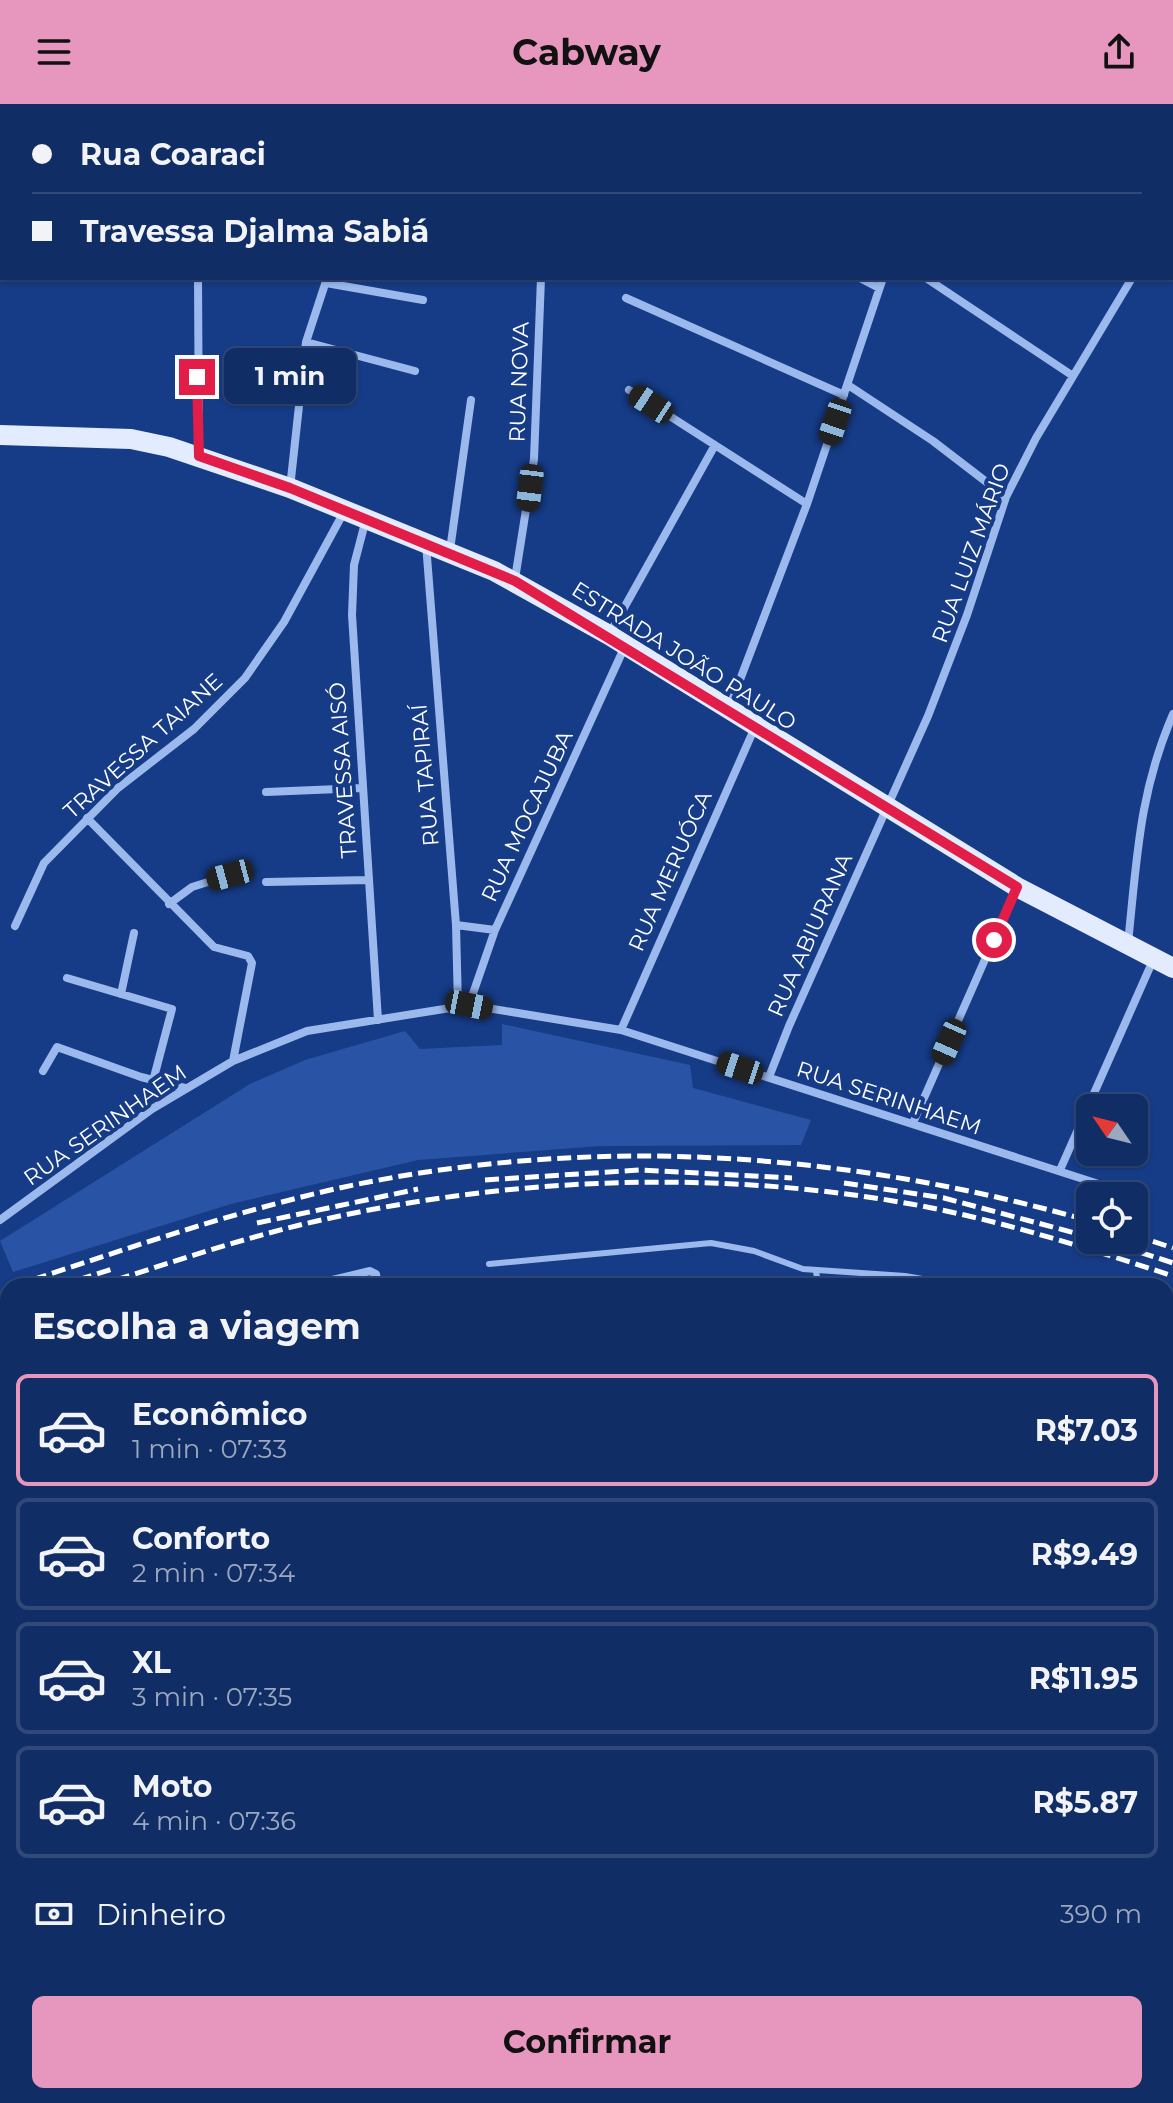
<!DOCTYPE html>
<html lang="pt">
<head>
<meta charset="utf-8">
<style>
  body { margin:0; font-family:Montserrat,sans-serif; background:#19356b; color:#f1f3f6; height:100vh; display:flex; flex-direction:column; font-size:30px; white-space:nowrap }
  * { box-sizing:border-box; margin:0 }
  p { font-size:26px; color:#9ca8bf }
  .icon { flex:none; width:44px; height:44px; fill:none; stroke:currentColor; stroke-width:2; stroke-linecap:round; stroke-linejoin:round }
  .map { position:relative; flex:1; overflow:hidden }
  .sheet { position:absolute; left:0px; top:1174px; width:1174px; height:826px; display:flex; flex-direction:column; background:#102d65; border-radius:24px 24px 0 0; box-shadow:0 2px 6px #0004,0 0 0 2px #304979 }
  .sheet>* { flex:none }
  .top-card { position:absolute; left:0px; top:0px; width:1174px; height:176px; box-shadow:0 2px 6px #0004,0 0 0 2px #304979; display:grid; align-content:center; height:176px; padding:0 32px; background:#102d65 }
  .needle { width:52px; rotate:305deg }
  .fabs { position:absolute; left:1076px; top:990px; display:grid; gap:16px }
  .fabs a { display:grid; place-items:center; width:72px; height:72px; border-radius:12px; background:#102d65; box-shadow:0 2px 6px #0004,0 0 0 2px #304979; font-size:40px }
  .end { position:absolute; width:36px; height:36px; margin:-18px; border:10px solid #e11d48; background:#fff; box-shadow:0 0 0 4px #fff }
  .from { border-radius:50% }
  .bubble { position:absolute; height:56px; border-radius:12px; background:#102d65; box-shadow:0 2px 6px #0004,0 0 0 2px #304979; font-size:26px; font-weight:700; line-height:56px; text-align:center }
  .car { position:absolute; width:24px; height:48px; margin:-24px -12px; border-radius:10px; box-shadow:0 0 6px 2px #0007; background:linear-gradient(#222 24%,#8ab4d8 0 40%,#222 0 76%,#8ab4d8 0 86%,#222 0) }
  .top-card b { display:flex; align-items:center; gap:28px; height:76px; font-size:30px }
  .top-card b+b { border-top:2px solid #304979 }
  .top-card i { width:20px; height:20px; background:#f1f3f6 }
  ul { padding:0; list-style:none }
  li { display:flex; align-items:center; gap:24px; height:112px; margin:0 16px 12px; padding:0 16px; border:4px solid #304979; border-radius:12px }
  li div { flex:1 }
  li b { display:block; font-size:30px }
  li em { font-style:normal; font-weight:700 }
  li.selected { border-color:#e797bd }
  li>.icon { width:72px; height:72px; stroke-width:1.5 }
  h2 { padding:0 32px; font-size:36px; line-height:96px }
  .pay { display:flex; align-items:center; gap:20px; height:88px; padding:0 32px; font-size:30px }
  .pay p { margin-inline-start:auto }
  .cta { display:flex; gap:16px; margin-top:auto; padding:16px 32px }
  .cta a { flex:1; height:92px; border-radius:12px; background:#e797bd; color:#111; font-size:32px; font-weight:700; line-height:92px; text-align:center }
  header { display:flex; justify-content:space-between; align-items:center; height:104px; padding:0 32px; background:#e797bd; color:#111; font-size:36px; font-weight:700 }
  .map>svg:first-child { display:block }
  .green { fill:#2954a5 }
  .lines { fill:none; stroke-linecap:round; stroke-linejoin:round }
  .service { stroke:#9cb9ee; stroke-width:6 }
  .minor { stroke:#9cb9ee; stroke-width:8 }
  .primary { stroke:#e3ebff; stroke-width:20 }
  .rail { stroke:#fff; stroke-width:5; stroke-dasharray:14 6; stroke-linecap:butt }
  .route { stroke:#e11d48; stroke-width:10 }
  .labels { text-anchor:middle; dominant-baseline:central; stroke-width:8; stroke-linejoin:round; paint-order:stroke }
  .street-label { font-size:22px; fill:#fff; stroke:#163c87 }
</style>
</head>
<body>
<header><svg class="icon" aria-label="menu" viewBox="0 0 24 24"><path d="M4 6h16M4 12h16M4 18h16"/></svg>Cabway<svg class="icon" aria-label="share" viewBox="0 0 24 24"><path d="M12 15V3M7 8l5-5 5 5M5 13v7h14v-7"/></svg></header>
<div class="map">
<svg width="1173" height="1999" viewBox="0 0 1173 1999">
  <rect width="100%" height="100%" fill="#163c87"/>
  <path class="green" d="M502 920 690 961 693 984 811 1016 801 1041 600 1042 418 1056 231 1100 13 1168 0 1137 250 980 305 956 405 927 420 945 502 941Z"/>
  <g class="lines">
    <path class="service" d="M489 1160 711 1139 754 1147 803 1165 905 1172 963 1182
      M816 1168 819 1182
      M0 1986 8 1982
      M34 1992 45 1999
      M356 1999 367 1995 376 1999"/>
    <path class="minor" d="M199 0V2
      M774 0 779 2
      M23 2V0
      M550 2V0
      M944 2 945 0
      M0 94 2 91
      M1172 105 1173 104
      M198 174 199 352
      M860 174 879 184
      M926 174 1073 272
      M326 179 423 196
      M626 194 844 291
      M306 238 415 267
      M848 281 933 337 1006 393
      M629 286 807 400
      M290 384 306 238 327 174
      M366 415 354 461 352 511 378 916
      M426 440 456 821 458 902
      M450 446 471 296
      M515 475 534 355 541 174
      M610 529 715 341
      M730 602 807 400 883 174
      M266 688 363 684
      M87 714 214 843 248 852 252 859 233 957
      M266 778 369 776
      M169 800 192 783 230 771
      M456 821 495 826
      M15 822 44 759 118 684 194 625 245 574 284 518 345 406
      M1128 839C1137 754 1139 689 1173 610
      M67 874 172 905 153 977
      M121 890 134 829
      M469 901 495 826 625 542
      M621 926 755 623
      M43 967 57 943 141 973 185 984
      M769 973 789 922 928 612 967 511 1006 393 1036 334 1132 174
      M913 1019 1016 785
      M1060 1066 1154 854
      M0 1116 152 1005 233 957 307 927 469 901 621 926 1108 1083
      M307 1182 370 1167 376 1170 378 1182
      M1166 1240 1173 1242
      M0 1305 8 1298
      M1166 1530H1173
      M1166 1970H1173
      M840 1992V1999
      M1010 1992V1999
      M710 1999 803 1992"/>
    <path class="primary" d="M0 331 131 335 169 343 290 384 494 467 609 531 1017 783 1173 864"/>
    <path class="rail" d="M485 1076 640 1066 792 1074
      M844 1079 944 1094 1090 1133
      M257 1119 418 1085
      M1134 1131 1173 1144
      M1102 1136 1173 1159
      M14 1182C117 1148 220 1112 326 1087 581 1029 840 1046 1090 1117
      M59 1182 112 1165
      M97 1182C170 1159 242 1134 317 1117 510 1073 716 1065 911 1100 1000 1116 1087 1144 1173 1172
      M0 1213 8 1210"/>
  </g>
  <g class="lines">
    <path class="route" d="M197 273 199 352 290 384 515 477 1017 783 994 836"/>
  </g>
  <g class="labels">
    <g class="street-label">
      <text transform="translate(519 278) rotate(-88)">RUA NOVA</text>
      <text transform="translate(971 449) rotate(-70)">RUA LUIZ MÁRIO</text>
      <text transform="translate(684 552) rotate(32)">ESTRADA JOÃO PAULO</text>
      <text transform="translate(143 642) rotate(-42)">TRAVESSA TAIANE</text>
      <text transform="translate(343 666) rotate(-94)">TRAVESSA AISÓ</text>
      <text transform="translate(425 671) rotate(-95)">RUA TAPIRAÍ</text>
      <text transform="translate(527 712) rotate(-65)">RUA MOCAJUBA</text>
      <text transform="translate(670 767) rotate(-66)">RUA MERUÓCA</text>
      <text transform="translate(810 831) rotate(-66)">RUA ABIURANA</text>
      <text transform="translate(889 994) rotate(18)">RUA SERINHAEM</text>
      <text transform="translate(105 1021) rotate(-35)">RUA SERINHAEM</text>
    </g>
  </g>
</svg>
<div class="fabs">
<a><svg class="needle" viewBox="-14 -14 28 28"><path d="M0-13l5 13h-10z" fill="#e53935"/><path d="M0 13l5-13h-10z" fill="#9ca8bf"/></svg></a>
<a><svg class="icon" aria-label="locate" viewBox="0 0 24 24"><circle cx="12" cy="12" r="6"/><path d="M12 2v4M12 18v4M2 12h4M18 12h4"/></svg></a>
</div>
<i class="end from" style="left:994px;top:836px"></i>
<i class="end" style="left:197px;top:273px"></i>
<div class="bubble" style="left:224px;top:244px;width:132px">1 min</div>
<i class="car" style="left:651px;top:300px;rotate:303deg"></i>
<i class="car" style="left:835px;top:318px;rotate:199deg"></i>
<i class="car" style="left:530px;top:384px;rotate:187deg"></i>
<i class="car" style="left:230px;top:771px;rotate:255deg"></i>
<i class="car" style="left:469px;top:901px;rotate:101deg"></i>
<i class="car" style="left:949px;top:938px;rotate:204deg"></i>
<i class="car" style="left:740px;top:964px;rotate:288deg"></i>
<div class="top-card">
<b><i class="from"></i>Rua Coaraci</b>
<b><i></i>Travessa Djalma Sabiá</b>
</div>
<section class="sheet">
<h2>Escolha a viagem</h2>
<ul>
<li class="selected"><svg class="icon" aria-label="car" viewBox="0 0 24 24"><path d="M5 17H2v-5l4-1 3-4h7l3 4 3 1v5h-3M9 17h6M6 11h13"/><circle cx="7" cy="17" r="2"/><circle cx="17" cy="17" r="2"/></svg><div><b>Econômico</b><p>1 min · 07:33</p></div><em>R$7.03</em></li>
<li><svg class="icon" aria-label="car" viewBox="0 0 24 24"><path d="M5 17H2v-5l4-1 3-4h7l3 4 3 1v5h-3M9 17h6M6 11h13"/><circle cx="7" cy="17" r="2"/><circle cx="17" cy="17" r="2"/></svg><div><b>Conforto</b><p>2 min · 07:34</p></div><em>R$9.49</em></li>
<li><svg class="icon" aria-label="car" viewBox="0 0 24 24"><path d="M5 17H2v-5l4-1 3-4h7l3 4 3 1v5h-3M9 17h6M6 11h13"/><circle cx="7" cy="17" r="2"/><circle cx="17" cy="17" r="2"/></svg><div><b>XL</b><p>3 min · 07:35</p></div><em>R$11.95</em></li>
<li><svg class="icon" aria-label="car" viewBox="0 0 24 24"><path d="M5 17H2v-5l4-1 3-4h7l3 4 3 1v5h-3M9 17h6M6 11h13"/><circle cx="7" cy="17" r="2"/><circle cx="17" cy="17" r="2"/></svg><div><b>Moto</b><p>4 min · 07:36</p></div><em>R$5.87</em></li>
</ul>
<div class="pay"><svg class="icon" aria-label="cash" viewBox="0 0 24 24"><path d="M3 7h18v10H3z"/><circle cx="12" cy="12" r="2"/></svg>Dinheiro<p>390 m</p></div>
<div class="cta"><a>Confirmar</a></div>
</section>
</div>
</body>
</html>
